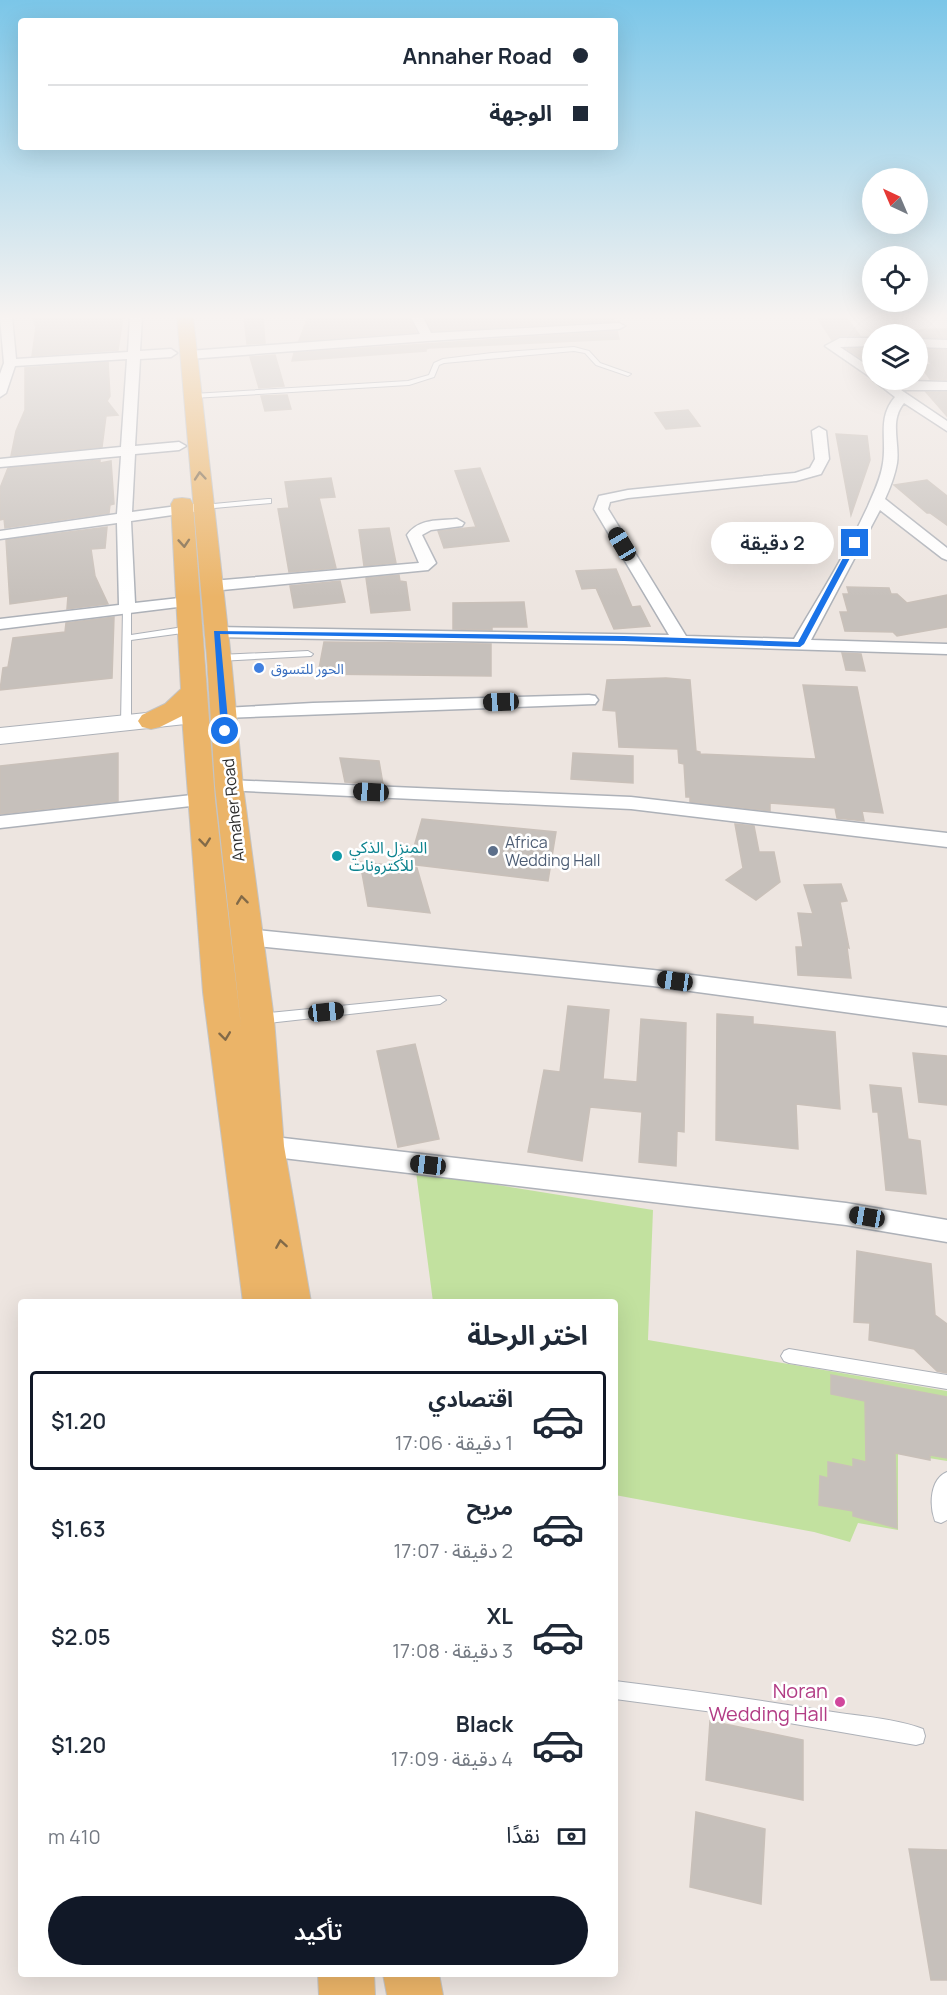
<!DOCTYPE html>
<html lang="ar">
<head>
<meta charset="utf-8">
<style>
  body { margin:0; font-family:Manrope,"Noto Sans Arabic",sans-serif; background:#f6f6f7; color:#1f2937; direction:rtl; height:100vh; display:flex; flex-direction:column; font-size:22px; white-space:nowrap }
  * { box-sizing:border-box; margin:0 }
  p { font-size:20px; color:#747a83 }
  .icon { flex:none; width:33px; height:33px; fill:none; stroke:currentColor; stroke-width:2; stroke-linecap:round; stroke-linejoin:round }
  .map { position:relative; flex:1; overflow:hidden; direction:ltr }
  .details { position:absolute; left:18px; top:1299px; width:600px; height:678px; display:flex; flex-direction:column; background:#fff; border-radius:6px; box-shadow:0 6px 24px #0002; direction:rtl }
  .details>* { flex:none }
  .top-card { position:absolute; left:18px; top:18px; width:600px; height:132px; border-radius:6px; box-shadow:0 6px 24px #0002; direction:rtl; display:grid; align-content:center; height:132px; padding:0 30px; background:#fff }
  .needle { width:39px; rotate:316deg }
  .tools { position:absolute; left:862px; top:168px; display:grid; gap:12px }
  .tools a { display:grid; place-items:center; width:66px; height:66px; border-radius:50%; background:#fff; box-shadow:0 6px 24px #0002; font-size:30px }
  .end { position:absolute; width:27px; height:27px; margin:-14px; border:8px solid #1a73e8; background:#fff; box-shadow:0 0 0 3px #fff }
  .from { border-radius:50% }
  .bubble { position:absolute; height:42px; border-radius:21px; background:#fff; box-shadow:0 6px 24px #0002; font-size:20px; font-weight:600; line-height:42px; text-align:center; direction:rtl }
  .car { position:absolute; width:18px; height:36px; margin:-18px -9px; border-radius:8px; box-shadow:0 0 4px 2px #0007; background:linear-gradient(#222 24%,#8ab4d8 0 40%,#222 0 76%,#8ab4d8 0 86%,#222 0) }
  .top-card b { display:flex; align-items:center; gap:21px; height:57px; font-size:22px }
  .top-card b+b { border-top:2px solid #e0e1e3 }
  .top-card i { width:15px; height:15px; background:#1f2937 }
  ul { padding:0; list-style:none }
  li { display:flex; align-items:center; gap:18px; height:99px; margin:0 12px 9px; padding:0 18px; border:3px solid transparent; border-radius:6px }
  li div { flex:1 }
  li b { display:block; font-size:22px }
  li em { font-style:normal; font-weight:600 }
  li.current { border-color:#111827 }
  li>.icon { width:54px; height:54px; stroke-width:1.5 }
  h2 { padding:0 30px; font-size:27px; line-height:72px }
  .pay { display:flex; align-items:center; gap:15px; height:66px; padding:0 30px; font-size:22px }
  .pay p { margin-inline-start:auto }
  .action { display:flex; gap:12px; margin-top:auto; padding:12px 30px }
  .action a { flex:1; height:69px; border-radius:36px; background:#111827; color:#fff; font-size:24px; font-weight:600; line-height:69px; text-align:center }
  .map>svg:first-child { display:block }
  .green { fill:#c2e19f }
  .building { fill:#c6c0bb; stroke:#c9c0b9; stroke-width:1.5 }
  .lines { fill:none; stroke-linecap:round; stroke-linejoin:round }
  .lane-casing { stroke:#adb1b8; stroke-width:2 }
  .street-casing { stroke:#adb1b8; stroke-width:3 }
  .secondary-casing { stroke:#adb1b8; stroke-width:2 }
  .primary-casing { stroke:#c4c4c4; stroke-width:2 }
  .lane { fill:#fff; fill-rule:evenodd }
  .street { fill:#fff; fill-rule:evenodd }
  .secondary { fill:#fff; fill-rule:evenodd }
  .primary { fill:#ebb468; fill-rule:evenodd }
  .oneway { stroke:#826a48 }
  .route { fill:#1a73e8 }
  .shop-dot { fill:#3f7fe0; stroke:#fff; stroke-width:2 }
  .service-dot { fill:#5c6f8a; stroke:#fff; stroke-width:2 }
  .culture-dot { fill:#0f9aa8; stroke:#fff; stroke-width:2 }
  .hotel-dot { fill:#d1479c; stroke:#fff; stroke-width:2 }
  .labels { text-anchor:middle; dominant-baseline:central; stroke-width:5; stroke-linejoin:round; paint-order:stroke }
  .far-shop-label { font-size:14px; fill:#366cbe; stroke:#fff; text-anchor:start }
  .street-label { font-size:16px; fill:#2d2d2d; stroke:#fff }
  .service-label { font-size:16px; fill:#4e5e75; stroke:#fff; text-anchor:start }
  .culture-label { font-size:16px; fill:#0d838f; stroke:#fff; text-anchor:start }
  .near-hotel-label { font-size:20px; fill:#b23c85; stroke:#fff; text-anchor:end }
</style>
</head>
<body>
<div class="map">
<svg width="947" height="1995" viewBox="0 0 947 1995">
  <rect width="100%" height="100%" fill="#ede5e0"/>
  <path class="green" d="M416 1172 653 1210 648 1340 947 1391V1461L898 1453V1530L858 1523 850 1542 814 1532 615 1495V1302H433Z"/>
  <path class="building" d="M49 317H123L118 350 32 356 36 327 33 319Z
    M244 317H263L265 343 247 344Z
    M308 317H409L416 332 299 341Z
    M426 317H614V321L432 331Z
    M847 318 860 336H840L832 340 818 319Z
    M947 329V338L918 337V334H909L905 330Z
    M617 331 619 339 429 348 426 349V351L292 361 294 353Z
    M873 348V366L847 349Z
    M920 349 947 350V380L930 379 920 365H932Z
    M275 355 284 386 259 388 250 357Z
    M108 362 110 396 107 401 118 415 106 416 102 447 11 456 16 431 25 410V368Z
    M926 392H947V416Z
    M287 395 291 409 265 411 261 396Z
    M688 410 700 426 666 429 655 413Z
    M836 434 867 436 870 460 851 515Z
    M100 460V463L111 461 114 504 110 505 109 513 5 528 4 519 0 520V488L8 468Z
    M480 468 509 541 444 548 438 531 476 527 455 471Z
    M331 478 335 497 319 498 336 568 289 572 278 509 289 508 285 482Z
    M927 480 947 496V525L930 513H927L894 485Z
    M107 527 105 548 91 549 95 576 108 604 67 609 68 596 10 604 6 540Z
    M389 528 396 563 364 566 359 530Z
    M616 569 632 607 640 606 650 626 614 629 596 588 582 589 576 571Z
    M399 575 400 581 406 582 410 610 371 613 366 578Z
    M340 581 345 602 294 608 290 586Z
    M847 587 889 588 891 594H897L907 603 947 595V627L897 636 893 632 845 631 840 612H848L843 594H849Z
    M524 602 527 627H492V630L453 629V603Z
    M114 617 112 678 0 690 3 668 8 667 13 638 65 632 66 623Z
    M324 642 491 644V676L318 674Z
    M842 653 861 654 865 671 846 670Z
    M666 678 690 680 696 751 700 752V754L816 759 803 685 857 687 883 813 862 811 864 821 837 818 835 808 770 803V811L690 802V797H686L684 764 679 763 678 749 619 747 616 711 603 710 607 680Z
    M118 753V801L0 814V766Z
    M573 753 633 756V783L571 779Z
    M340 758 379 761 383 784 345 782Z
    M422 819 556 832 548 881 409 864Z
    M735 824 754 826 759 852H774L780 882 756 900 726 880 743 868Z
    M360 862 417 868 430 913 368 906Z
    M841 884 847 901 840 902 849 948 847 947 851 978 798 975 796 947H803L798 913 813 914 804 885Z
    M568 1006 609 1010 603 1079 637 1082 641 1019 686 1023 684 1132 677 1131 676 1166 639 1162 642 1112 590 1107 582 1161 528 1152 544 1070 560 1072Z
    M717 1014 753 1017V1024L835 1032 840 1109 796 1104 798 1149 716 1140Z
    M415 1044 439 1139 398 1147 377 1051Z
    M913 1053 947 1056V1105L919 1102Z
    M870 1085 901 1088 908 1139 920 1141 926 1194 886 1190 878 1112H873Z
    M857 1251 931 1264 935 1315 947 1324V1373L937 1371 914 1349 869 1340 870 1323 854 1322Z
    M831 1375 947 1397V1458L930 1455V1460L895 1453 897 1528 853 1516V1511L819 1505 820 1476 828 1478V1462L853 1467V1459L866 1462 865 1401 831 1394Z
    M710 1721 803 1740V1800L706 1780Z
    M696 1812 765 1829 761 1904 690 1887Z
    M909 1849 947 1850V1980H931Z"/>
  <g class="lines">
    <defs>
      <path id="lane" d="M574 347 589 351 600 363 631 374 628 376 596 365 585 353 574 351 444 363 439 365 434 377 409 385 193 398 190 396 193 394 408 381 429 375 434 363 443 359 492 353Z
        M268 499H271V503L203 509 199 507 203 505Z
        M127 605 131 608V635L190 626 194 629 190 632 131 640V724L126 727 121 724 123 608Z
        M308 651 313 654 311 656 219 661 214 658 219 655Z
        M440 996 446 1000 440 1004 259 1024 255 1022 253 1019 255 1016 259 1014Z
        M789 1349 947 1375V1389L789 1363 784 1361 781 1356 784 1351Z
        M947 1472V1520L941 1523 935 1521C929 1505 930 1479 947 1472Z
        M615 1681C688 1690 760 1700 833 1712 859 1716 898 1719 923 1729L925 1736 923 1743 916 1745 766 1719 615 1699Z"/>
      <path id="street" d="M0 317H12L16 359 128 352 130 317H142L140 351 171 349 177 353 171 357 140 359 135 446 179 442 186 446 179 450 135 454 132 512 200 503 207 507 200 511 131 521 135 603 188 597 194 599 196 602 194 605 0 629V619L119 605 117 523 0 539V531L117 514 121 456 0 467V459L121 447 127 359 15 366 6 393 0 397V374L4 363Z
        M411 317H423L431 333 619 323 625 326 619 329 427 341 189 359 183 355 189 351 420 334Z
        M840 338H873V346L840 347 873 369V379L825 346Z
        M918 339 947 340V348L918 347Z
        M873 380 947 382V390H901L947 421V431L904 403C889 421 900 443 897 463 895 475 890 488 885 499L947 548V560L942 558 880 510 811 640 947 644V654L624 644 216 637 208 632 216 627 669 635 594 509 599 496 628 490 795 473 810 468 815 459 812 431 819 427 826 431 829 459 821 474 796 481 628 498 610 502 608 509 686 636 794 639C820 595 847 552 868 506 874 492 881 478 883 463 887 438 877 418 895 397Z
        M457 519 464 523 462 526 431 530 422 535 436 563 428 570 212 591 204 586 212 581 419 563 407 535C419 518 438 521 457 519Z
        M589 695 595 696 598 700 595 704 224 718 218 717 215 713 218 709 224 708 313 703Z
        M229 780 631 797 947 833V847L631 809 222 790 219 786 222 782Z
        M201 794 208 796 211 800 208 804 0 828V816Z
        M247 929 653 970 947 1008V1026L653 986 247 945 239 942 236 937 239 932Z
        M266 1136 846 1203 947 1220V1242L846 1225 266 1156 257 1153 254 1146 257 1139Z"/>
      <path id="secondary" d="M195 708 204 710 208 716 204 722 0 744V728Z"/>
      <path id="primary" d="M177 317H193L231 658 243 786 274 1019 284 1146 311 1302H243L203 992 182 716 160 727 151 729 142 727 138 721 142 715 165 704 181 689 171 504 174 499 182 498 190 499 193 504 215 800 241 1026 215 786 207 658Z
        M318 1974H374L375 1995H319Z
        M383 1974H439L443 1995H387Z"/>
    </defs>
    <use href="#lane" class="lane-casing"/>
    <use href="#street" class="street-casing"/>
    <use href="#secondary" class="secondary-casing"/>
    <use href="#primary" class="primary-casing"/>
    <use href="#lane" class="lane"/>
    <use href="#street" class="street"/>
    <use href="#secondary" class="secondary"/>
    <use href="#primary" class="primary"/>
  </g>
  <defs><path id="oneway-chevron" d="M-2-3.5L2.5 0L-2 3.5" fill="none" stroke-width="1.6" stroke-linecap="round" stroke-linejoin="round" transform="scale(1.5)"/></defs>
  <g class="oneway">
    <use href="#oneway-chevron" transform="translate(200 476) rotate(-95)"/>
    <use href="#oneway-chevron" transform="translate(184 543) rotate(86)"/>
    <use href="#oneway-chevron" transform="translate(205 842) rotate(84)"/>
    <use href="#oneway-chevron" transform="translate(242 900) rotate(-97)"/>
    <use href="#oneway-chevron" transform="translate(225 1036) rotate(83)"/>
    <use href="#oneway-chevron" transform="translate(281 1244) rotate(-99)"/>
  </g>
  <linearGradient id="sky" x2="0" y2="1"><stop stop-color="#7bc6e8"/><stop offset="0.53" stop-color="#f7f3f1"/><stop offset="1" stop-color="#f7f3f1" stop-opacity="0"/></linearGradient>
  <rect width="947" height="597" fill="url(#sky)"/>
  <path class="route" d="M855 541 858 543 804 644 800 647 624 641 220 634 229 731 225 734 221 731 214 631 624 636 798 642 851 543Z"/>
  <circle class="shop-dot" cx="259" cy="668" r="6"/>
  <circle class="service-dot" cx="493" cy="851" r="6"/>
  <circle class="culture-dot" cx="337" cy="856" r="6"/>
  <circle class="hotel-dot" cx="840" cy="1702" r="6"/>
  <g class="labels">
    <g class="far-shop-label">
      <text x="271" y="668">الحور للتسوق</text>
    </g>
    <g class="street-label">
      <text transform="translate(233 810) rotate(-96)">Annaher Road</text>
    </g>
    <g class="service-label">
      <text x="505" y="842">Africa<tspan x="505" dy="18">Wedding Hall</tspan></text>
    </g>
    <g class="culture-label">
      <text x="349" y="847">المنزل الذكي<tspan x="349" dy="18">للأكترونات</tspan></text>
    </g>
    <g class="near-hotel-label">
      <text x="828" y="1690">Noran<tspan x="828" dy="23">Wedding Hall</tspan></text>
    </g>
  </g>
</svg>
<div class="tools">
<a><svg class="needle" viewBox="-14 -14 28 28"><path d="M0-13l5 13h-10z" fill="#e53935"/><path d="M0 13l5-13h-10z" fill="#747a83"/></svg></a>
<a><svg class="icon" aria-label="locate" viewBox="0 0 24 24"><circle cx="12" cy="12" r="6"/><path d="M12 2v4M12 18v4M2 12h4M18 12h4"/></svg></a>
<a><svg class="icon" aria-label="layers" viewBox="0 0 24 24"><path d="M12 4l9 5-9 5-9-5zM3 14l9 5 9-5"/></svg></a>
</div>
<i class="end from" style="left:225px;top:731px"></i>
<i class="end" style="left:855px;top:543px"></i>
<div class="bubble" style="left:711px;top:522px;width:123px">2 دقيقة</div>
<i class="car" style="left:622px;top:544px;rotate:329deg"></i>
<i class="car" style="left:501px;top:702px;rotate:268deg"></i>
<i class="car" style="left:371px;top:792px;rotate:273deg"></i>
<i class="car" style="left:675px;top:981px;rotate:278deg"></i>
<i class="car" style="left:326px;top:1012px;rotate:84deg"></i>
<i class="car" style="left:428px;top:1165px;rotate:277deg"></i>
<i class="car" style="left:867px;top:1217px;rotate:280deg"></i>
<div class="top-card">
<b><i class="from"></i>Annaher Road</b>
<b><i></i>الوجهة</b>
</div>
<section class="details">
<h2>اختر الرحلة</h2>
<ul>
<li class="current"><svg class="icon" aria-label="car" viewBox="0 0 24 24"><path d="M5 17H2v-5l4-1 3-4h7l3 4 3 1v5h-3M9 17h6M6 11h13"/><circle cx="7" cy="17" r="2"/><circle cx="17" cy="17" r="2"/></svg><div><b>اقتصادي</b><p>1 دقيقة · 17:06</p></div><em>$1.20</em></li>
<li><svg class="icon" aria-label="car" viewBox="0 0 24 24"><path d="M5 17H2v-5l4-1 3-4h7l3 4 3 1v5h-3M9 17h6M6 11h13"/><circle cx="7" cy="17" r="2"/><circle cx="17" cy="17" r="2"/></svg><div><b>مريح</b><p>2 دقيقة · 17:07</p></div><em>$1.63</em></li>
<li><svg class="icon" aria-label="car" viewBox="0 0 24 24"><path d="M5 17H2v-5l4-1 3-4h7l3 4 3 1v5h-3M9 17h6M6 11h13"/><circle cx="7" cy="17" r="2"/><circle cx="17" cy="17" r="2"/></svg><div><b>XL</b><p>3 دقيقة · 17:08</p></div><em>$2.05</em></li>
<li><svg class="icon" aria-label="car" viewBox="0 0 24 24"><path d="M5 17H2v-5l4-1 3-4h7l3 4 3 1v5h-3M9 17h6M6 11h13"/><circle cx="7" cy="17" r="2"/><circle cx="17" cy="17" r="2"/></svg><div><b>Black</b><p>4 دقيقة · 17:09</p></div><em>$1.20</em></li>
</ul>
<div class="pay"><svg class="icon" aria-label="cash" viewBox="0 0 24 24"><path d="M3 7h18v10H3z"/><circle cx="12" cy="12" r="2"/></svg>نقدًا<p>410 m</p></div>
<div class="action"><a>تأكيد</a></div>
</section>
</div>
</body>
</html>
